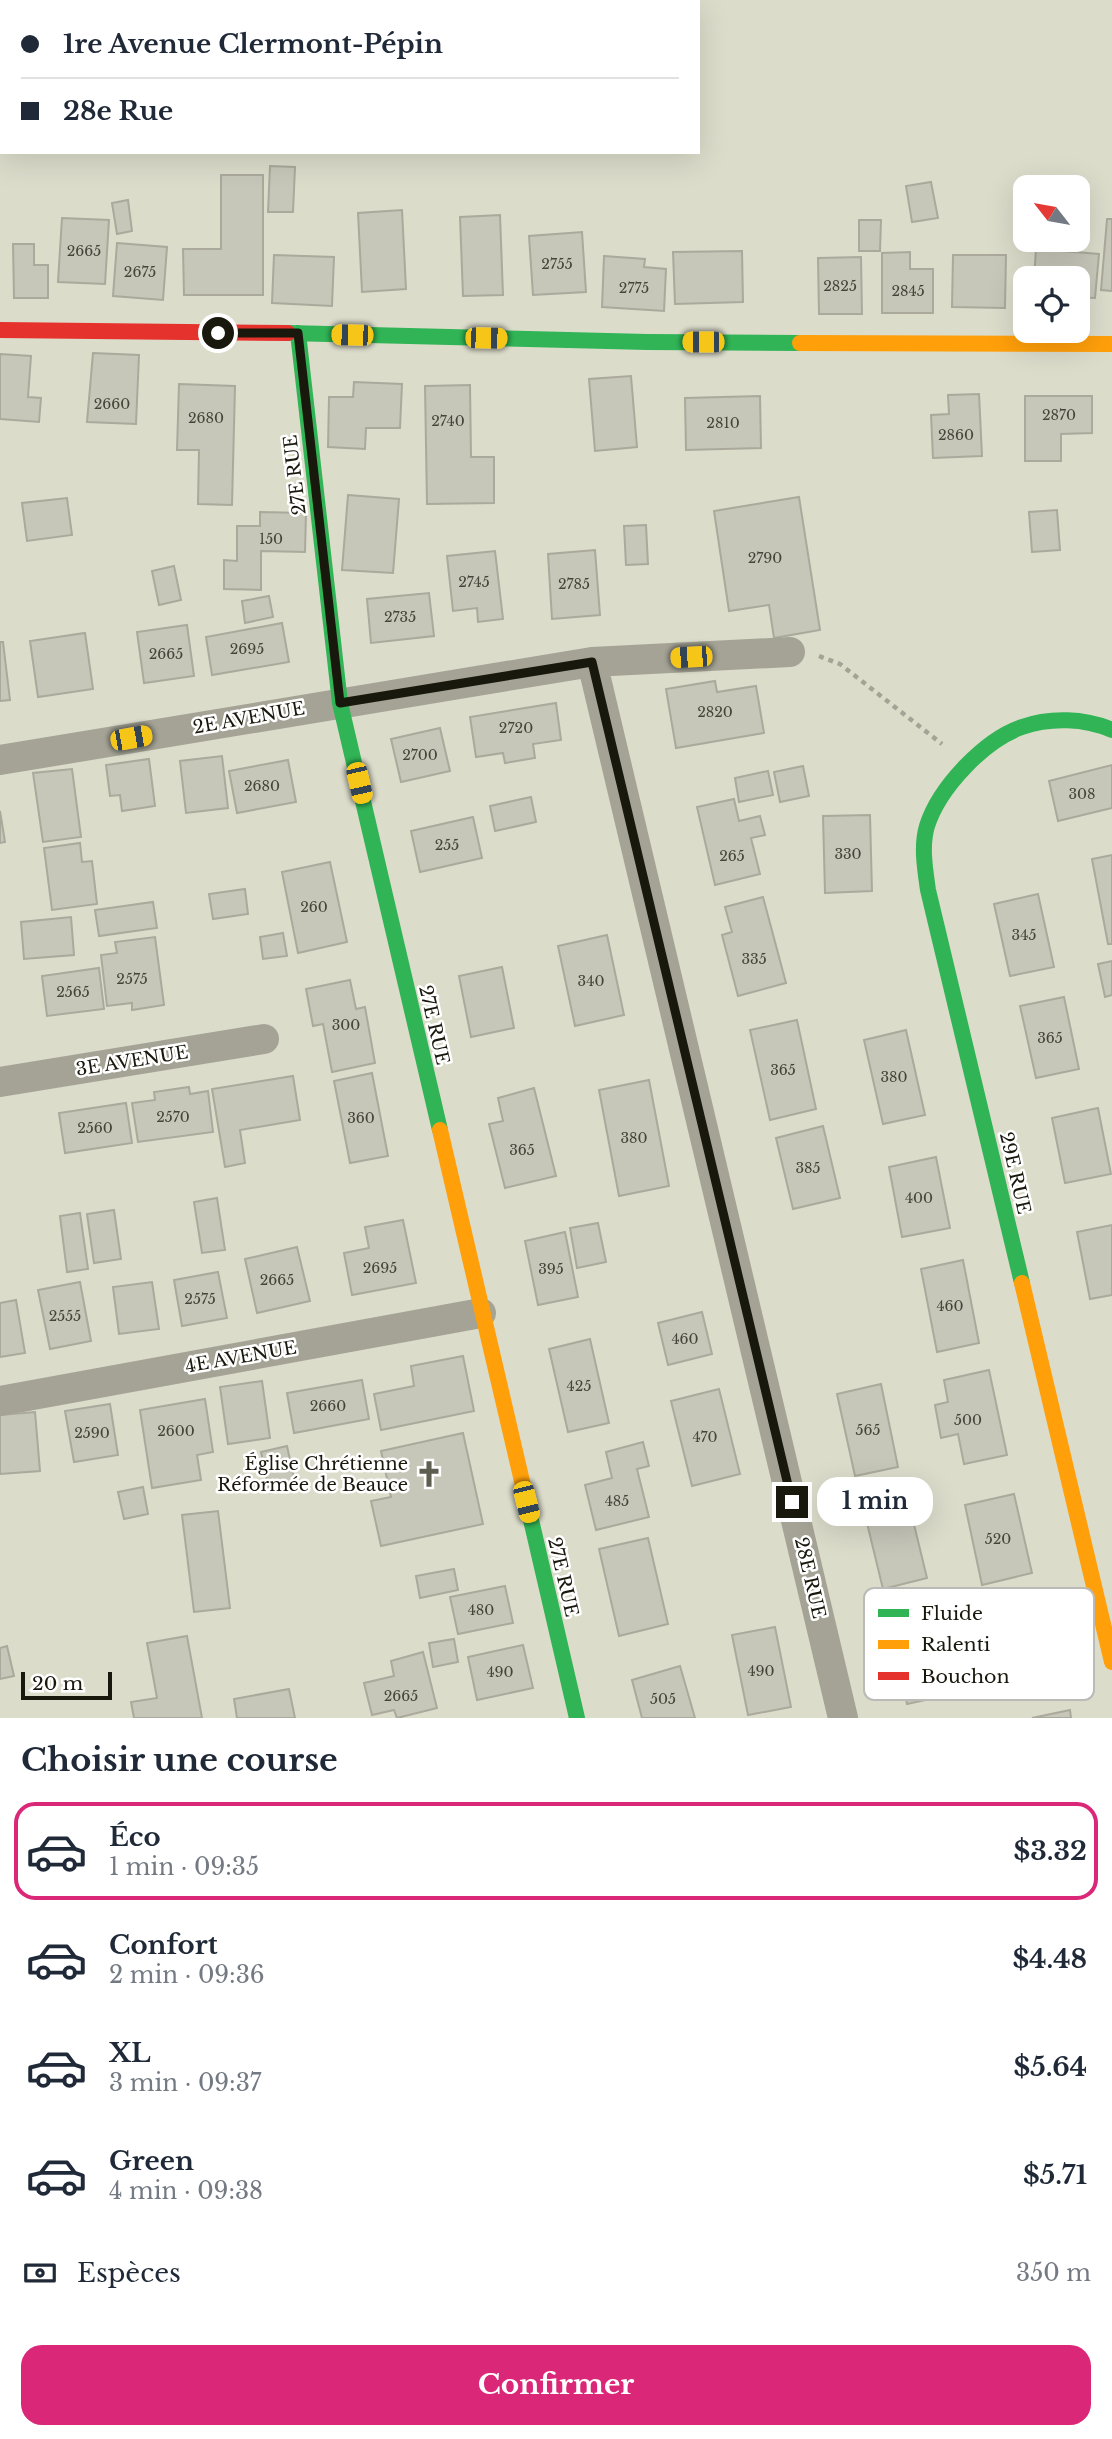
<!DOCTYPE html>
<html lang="fr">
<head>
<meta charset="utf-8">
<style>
  body { margin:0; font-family:"Libre Baskerville",serif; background:#f2f2f3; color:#1f2937; height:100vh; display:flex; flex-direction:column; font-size:26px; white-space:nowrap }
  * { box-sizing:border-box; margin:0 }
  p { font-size:23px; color:#747a83 }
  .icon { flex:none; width:38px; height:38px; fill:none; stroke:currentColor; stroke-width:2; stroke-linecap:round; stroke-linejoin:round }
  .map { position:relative; height:1718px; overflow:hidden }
  .panel { display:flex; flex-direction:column; background:#fff; flex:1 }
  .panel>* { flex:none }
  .guide { position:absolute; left:0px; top:0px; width:700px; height:154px; box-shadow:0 7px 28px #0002; display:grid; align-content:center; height:154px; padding:0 21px; background:#fff }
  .needle { width:46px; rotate:301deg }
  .fabs { position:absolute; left:1013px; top:175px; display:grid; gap:14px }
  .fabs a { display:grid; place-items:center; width:77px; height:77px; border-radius:14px; background:#fff; box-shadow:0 7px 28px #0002; font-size:35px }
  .scale { position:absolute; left:21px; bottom:18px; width:91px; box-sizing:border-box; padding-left:7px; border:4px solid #19180d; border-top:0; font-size:19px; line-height:24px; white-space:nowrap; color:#19180d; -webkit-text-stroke:5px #fff; paint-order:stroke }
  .end { position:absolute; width:32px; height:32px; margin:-16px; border:9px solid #19180d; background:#fff; box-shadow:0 0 0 4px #fff }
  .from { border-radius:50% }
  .bubble { position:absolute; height:49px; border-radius:21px; background:#fff; box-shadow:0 7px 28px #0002; font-size:23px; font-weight:700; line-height:49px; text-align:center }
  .car { position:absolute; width:21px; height:42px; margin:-21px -10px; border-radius:9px; box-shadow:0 0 5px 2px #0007; background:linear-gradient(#f5c518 24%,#345 0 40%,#f5c518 0 76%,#345 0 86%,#f5c518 0) }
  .guide b { display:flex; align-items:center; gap:24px; height:66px; font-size:26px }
  .guide b+b { border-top:2px solid #e0e1e3 }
  .guide i { width:18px; height:18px; background:#1f2937 }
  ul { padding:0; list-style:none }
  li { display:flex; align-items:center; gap:21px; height:98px; margin:0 14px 10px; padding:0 7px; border:4px solid transparent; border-radius:21px }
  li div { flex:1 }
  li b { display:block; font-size:26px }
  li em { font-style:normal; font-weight:700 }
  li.current { border-color:#db2777 }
  li>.icon { width:63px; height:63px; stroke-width:1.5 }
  h2 { padding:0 21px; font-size:32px; line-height:84px }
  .pay { display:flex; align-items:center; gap:18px; height:77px; padding:0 21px; font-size:26px }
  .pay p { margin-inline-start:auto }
  .action { display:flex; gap:14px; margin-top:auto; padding:14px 21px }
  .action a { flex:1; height:80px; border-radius:21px; background:#db2777; color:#fff; font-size:28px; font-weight:700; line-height:80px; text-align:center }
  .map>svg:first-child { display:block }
  .building { fill:#c6c6b9; stroke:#aaa99c; stroke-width:2 }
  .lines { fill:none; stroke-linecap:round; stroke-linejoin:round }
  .path { stroke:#a4a396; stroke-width:4.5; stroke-dasharray:5 5; stroke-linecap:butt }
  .street { stroke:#a4a395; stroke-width:30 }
  .fast { stroke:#30b455; stroke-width:16 }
  .slow { stroke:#ff9f0a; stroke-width:16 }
  .jam { stroke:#e5322d; stroke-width:16 }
  .route { stroke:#19180d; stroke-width:9 }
  .labels { text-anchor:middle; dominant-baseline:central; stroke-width:5; stroke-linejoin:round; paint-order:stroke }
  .number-label { font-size:14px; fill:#454439 }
  .street-label { font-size:18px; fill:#19180d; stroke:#fff }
  .poi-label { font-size:18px; fill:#19180d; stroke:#fff; text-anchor:end }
  .key { fill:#fff; stroke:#babab6; stroke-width:2 }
  .key-label { font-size:19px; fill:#19180d }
</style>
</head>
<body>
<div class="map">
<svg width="1112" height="1718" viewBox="0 0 1112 1718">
  <rect width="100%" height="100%" fill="#dcdccb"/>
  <path class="building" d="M270 166 295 167 293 212H268Z
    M221 175H263V295H184L183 249H221Z
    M931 182 938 218 912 222 906 186Z
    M128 200 132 231 117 234 112 203Z
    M402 210 406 289 362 292 358 213Z
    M500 215 503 295 463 296 460 217Z
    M62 218 109 220 105 284 58 282Z
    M1107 219H1112V291L1101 290Z
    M859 220H881L880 251H859Z
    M582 232 586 292 533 295 529 236Z
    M117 243 167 247 163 300 113 296Z
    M13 244H34V265H48V298H14Z
    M1036 249 1099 254 1095 298 1078 297V278H1034Z
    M742 251 743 302 675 304 673 252Z
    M910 252V269H933V313H882V253Z
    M274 255 334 257 332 306 272 303Z
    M953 255H1006L1005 308 952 307Z
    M604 256 645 259 644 267 666 269 664 311 602 307Z
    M861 257 862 314H819L818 258Z
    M93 353 139 355 136 424 87 422Z
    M0 354 31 356 28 397 41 398 39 422 0 419Z
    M631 376 637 447 595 451 589 379Z
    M354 382 402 384 400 428H366L365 449 328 447 329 397H353Z
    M179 384 235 386 232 505 198 504 199 450H177Z
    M470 385 471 457H494V503L427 504 425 386Z
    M979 394 982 456 933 458 931 415 949 414 948 395Z
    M760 396 761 448 686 450 685 398Z
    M1025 396H1092V433L1061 434V461H1025Z
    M348 495 399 499 393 573 342 570Z
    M799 497 820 630 774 638 769 605 729 611 714 511Z
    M67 498 72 535 27 541 22 503Z
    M1057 510 1060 550 1032 552 1029 512Z
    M260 512 306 513 305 552 261 551V590L224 589V560L237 561V526H260Z
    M646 525 648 564 626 565 624 526Z
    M595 550 600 615 552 619 548 554Z
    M495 551 503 619 478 622 477 608 453 611 447 556Z
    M174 566 181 600 159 605 152 571Z
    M429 593 434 636 371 643 367 599Z
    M269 596 273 617 245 623 242 601Z
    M282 623 289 662 212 675 206 637Z
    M187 625 194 676 144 683 137 632Z
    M85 633 93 689 38 697 30 641Z
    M0 642H3L10 700 0 701Z
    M715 681 717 692 756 686 764 733 676 748 666 689Z
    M556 703 561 740 533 744 535 758 505 763 503 753 476 757 470 717Z
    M440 728 450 771 401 782 391 739Z
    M222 756 228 808 186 813 180 761Z
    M149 759 155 806 122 811 120 795 110 796 106 765Z
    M288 760 296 802 237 813 229 771Z
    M1112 765V808L1058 821 1049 781Z
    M803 766 809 796 780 802 774 772Z
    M72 769 81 837 43 842 33 773Z
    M768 771 773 795 739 802 735 778Z
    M531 797 536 822 495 831 490 806Z
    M734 799 739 821 760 816 765 835 751 838 760 874 715 885 697 807Z
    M0 811 5 842 0 843Z
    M870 815 872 891 825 893 823 816Z
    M473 817 482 858 420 872 411 831Z
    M80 843 82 862 92 861 97 904 52 910 44 848Z
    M1112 855V944H1108L1092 859Z
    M330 862 347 942 298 953 282 872Z
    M245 889 248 914 213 919 209 894Z
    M1038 894 1054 967 1010 976 994 904Z
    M763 897 786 983 738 996 722 935 732 932 725 907Z
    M153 902 157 928 99 936 95 910Z
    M71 917 74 955 24 959 21 922Z
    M283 933 287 956 263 959 260 937Z
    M607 935 624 1015 575 1026 558 946Z
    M155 937 164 1005 132 1010V1003L107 1006 101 955 117 953 115 942Z
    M1112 961V995L1105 997 1098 964Z
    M502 967 514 1028 471 1037 459 976Z
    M99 968 104 1009 47 1016 42 976Z
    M350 980 356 1009 365 1007 375 1063 332 1072 323 1024 313 1026 306 989Z
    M1064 997 1079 1069 1036 1078 1020 1006Z
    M797 1020 816 1109 770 1120 750 1030Z
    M906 1030 925 1115 883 1124 864 1040Z
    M372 1073 388 1156 350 1163 334 1081Z
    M293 1076 300 1120 240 1130 245 1163 225 1167 212 1089Z
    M649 1080 669 1186 619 1196 599 1090Z
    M189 1087 190 1094 208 1091 213 1132 138 1142 132 1103 155 1100 154 1092Z
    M534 1088 556 1176 505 1188 489 1124 503 1121 498 1098Z
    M126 1103 132 1143 65 1153 59 1113Z
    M1098 1108 1111 1174 1065 1183 1052 1118Z
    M823 1126 840 1198 793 1209 776 1138Z
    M936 1157 950 1228 902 1237 889 1167Z
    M217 1198 225 1250 202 1253 194 1202Z
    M114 1210 121 1259 94 1263 87 1214Z
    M80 1213 88 1269 67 1272 60 1216Z
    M403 1220 416 1283 352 1295 344 1253 369 1248 365 1227Z
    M598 1223 606 1262 577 1268 570 1228Z
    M1112 1225V1295L1090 1299 1077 1232Z
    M565 1232 578 1297 538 1305 525 1241Z
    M297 1247 310 1301 257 1313 245 1259Z
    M963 1260 979 1343 937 1352 921 1269Z
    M218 1272 227 1318 182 1326 174 1280Z
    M80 1282 91 1341 50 1349 38 1290Z
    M152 1282 159 1329 119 1334 113 1287Z
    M16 1300 25 1353 0 1357V1303Z
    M702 1312 712 1354 668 1365 658 1323Z
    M590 1339 609 1423 568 1432 549 1349Z
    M463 1356 474 1411 381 1430 374 1394 414 1386 411 1366Z
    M989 1370 1007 1455 964 1464 958 1434 941 1438 935 1405 948 1402 944 1380Z
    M362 1380 369 1419 294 1433 287 1393Z
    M262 1381 270 1438 228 1444 220 1387Z
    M881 1384 898 1467 855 1476 837 1394Z
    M719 1389 740 1474 692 1486 671 1401Z
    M205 1399 213 1452 197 1455 201 1480 152 1488 140 1410Z
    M110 1404 118 1455 74 1462 65 1411Z
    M35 1412 40 1471 0 1474V1415Z
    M463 1433 483 1524 381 1546 371 1501 391 1497 381 1451Z
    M643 1442 649 1466 637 1469 649 1517 596 1530 585 1485 612 1478 606 1452Z
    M287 1446 296 1487 270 1493 261 1452Z
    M903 1479 927 1578 883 1589 859 1490Z
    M143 1487 148 1514 124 1519 118 1492Z
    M1014 1494 1032 1573 982 1585 965 1505Z
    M218 1511 230 1608 194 1612 182 1515Z
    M648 1538 668 1624 619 1636 599 1549Z
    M454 1569 458 1590 420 1598 416 1576Z
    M505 1586 513 1623 458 1634 450 1597Z
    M933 1619 948 1695 907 1704 892 1628Z
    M775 1627 791 1707 748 1715 732 1635Z
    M187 1636 202 1718H134L131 1702 157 1698 147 1643Z
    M454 1639 458 1662 433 1667 429 1643Z
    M523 1645 533 1688 477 1700 468 1657Z
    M7 1646 14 1676 0 1679V1648Z
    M423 1652 437 1708 397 1718 394 1710 372 1715 364 1683 394 1676 391 1661Z
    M680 1666 695 1718H642L632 1680Z
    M289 1689 295 1718H237L234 1699Z
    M1070 1710 1071 1718H1032Z"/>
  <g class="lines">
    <path class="path" d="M819 656 840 664 942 744"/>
    <path class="street" d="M592 662 843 1718
      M0 760 592 662 790 652
      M0 1082 264 1039
      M0 1401 481 1313"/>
    <path class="fast" d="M288 333 647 342 800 343
      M298 333 340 703 440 1130
      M1022 1283 928 890C925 869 921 846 927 826 939 788 984 740 1022 727 1050 717 1085 718 1112 730
      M525 1494 577 1718"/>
    <path class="slow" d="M800 343 1112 344
      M440 1130 525 1494
      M1022 1283 1112 1662"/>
    <path class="jam" d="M0 330 288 333"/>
  </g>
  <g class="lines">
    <path class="route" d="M218 333H298L340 703 592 662 792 1502"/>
  </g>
  <defs>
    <symbol id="church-bare" viewBox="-9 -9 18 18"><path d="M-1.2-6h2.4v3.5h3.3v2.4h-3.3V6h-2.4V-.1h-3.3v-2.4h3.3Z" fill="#5d5d50" stroke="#fff" stroke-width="2.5" paint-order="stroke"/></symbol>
  </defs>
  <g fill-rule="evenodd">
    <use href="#church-bare" x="410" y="1455" width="38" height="38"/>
  </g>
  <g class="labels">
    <g class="number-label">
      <text x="84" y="251">2665</text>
      <text x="557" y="264">2755</text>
      <text x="140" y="272">2675</text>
      <text x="840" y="286">2825</text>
      <text x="634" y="288">2775</text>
      <text x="908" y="291">2845</text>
      <text x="112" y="404">2660</text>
      <text x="1059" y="415">2870</text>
      <text x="206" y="418">2680</text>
      <text x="448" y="421">2740</text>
      <text x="723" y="423">2810</text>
      <text x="956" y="435">2860</text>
      <text x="271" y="539">150</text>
      <text x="765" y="558">2790</text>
      <text x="474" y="582">2745</text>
      <text x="574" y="584">2785</text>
      <text x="400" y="617">2735</text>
      <text x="247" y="649">2695</text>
      <text x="166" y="654">2665</text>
      <text x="715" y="712">2820</text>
      <text x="516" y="728">2720</text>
      <text x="420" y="755">2700</text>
      <text x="262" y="786">2680</text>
      <text x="1082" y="794">308</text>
      <text x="447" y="845">255</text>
      <text x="848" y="854">330</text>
      <text x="732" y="856">265</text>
      <text x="314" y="907">260</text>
      <text x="1024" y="935">345</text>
      <text x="754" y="959">335</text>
      <text x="132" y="979">2575</text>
      <text x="591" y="981">340</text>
      <text x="73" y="992">2565</text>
      <text x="346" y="1025">300</text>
      <text x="1050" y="1038">365</text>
      <text x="783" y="1070">365</text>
      <text x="894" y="1077">380</text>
      <text x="173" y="1117">2570</text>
      <text x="361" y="1118">360</text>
      <text x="95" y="1128">2560</text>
      <text x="634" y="1138">380</text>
      <text x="522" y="1150">365</text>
      <text x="808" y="1168">385</text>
      <text x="919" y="1198">400</text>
      <text x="380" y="1268">2695</text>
      <text x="551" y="1269">395</text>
      <text x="277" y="1280">2665</text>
      <text x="200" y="1299">2575</text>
      <text x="950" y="1306">460</text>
      <text x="65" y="1316">2555</text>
      <text x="685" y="1339">460</text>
      <text x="579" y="1386">425</text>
      <text x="328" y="1406">2660</text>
      <text x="968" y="1420">500</text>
      <text x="868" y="1430">565</text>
      <text x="176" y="1431">2600</text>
      <text x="92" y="1433">2590</text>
      <text x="705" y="1437">470</text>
      <text x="617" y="1501">485</text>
      <text x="998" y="1539">520</text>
      <text x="481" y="1610">480</text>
      <text x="761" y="1671">490</text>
      <text x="500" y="1672">490</text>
      <text x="401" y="1696">2665</text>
      <text x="663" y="1699">505</text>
    </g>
    <g class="street-label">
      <text transform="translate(295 475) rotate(-97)">27E RUE</text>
      <text transform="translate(249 718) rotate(-10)">2E AVENUE</text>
      <text transform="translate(434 1025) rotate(77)">27E RUE</text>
      <text transform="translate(132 1061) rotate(-9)">3E AVENUE</text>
      <text transform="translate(1015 1173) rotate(77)">29E RUE</text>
      <text transform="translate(241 1357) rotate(-10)">4E AVENUE</text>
      <text transform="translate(563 1577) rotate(77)">27E RUE</text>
      <text transform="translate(810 1578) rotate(77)">28E RUE</text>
    </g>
    <g class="poi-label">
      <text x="408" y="1464">Église Chrétienne<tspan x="408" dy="21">Réformée de Beauce</tspan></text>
    </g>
  </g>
  <rect x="864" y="1588" width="230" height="112" rx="10" class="key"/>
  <rect x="878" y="1609" width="31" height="8" fill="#30b455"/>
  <rect x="878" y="1640" width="31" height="9" fill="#ff9f0a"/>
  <rect x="878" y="1672" width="31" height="8" fill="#e5322d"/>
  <g class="key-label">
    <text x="921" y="1620">Fluide</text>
    <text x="921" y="1651">Ralenti</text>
    <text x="921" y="1683">Bouchon</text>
  </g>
</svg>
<div class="fabs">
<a><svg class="needle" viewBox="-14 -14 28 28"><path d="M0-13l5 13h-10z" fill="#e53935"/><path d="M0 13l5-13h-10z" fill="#747a83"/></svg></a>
<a><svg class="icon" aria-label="locate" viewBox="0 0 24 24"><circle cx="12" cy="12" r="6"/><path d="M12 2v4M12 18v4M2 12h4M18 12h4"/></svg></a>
</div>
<div class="scale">20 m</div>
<i class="end from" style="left:218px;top:333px"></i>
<i class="end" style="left:792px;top:1502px"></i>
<div class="bubble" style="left:817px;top:1477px;width:116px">1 min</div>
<i class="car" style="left:352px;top:335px;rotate:271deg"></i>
<i class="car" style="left:486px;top:338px;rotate:91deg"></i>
<i class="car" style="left:703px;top:342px;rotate:270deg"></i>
<i class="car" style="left:691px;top:657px;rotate:267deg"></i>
<i class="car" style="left:131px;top:738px;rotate:80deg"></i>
<i class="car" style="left:359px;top:783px;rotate:167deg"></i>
<i class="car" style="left:526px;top:1502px;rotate:166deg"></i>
<div class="guide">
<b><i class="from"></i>1re Avenue Clermont-Pépin</b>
<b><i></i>28e Rue</b>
</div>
</div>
<section class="panel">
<h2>Choisir une course</h2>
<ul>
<li class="current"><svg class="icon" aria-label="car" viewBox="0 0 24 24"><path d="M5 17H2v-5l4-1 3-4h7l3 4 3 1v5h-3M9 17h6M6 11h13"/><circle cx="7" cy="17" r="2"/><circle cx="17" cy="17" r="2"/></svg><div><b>Éco</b><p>1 min · 09:35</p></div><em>$3.32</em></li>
<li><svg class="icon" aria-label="car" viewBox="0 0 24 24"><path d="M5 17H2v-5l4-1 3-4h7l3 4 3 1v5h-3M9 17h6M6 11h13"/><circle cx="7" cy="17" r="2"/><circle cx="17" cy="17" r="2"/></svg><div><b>Confort</b><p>2 min · 09:36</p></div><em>$4.48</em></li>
<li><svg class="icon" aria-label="car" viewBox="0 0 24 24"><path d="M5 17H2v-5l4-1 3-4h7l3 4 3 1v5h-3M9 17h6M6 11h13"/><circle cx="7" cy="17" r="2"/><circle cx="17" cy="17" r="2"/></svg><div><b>XL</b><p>3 min · 09:37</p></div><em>$5.64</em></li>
<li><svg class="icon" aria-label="car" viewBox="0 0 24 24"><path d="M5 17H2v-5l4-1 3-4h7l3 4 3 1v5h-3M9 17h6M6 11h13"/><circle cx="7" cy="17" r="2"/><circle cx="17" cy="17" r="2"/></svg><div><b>Green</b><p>4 min · 09:38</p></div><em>$5.71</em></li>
</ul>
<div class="pay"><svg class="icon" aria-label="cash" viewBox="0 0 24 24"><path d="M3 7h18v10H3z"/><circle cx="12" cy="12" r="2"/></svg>Espèces<p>350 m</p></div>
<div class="action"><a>Confirmer</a></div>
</section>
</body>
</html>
